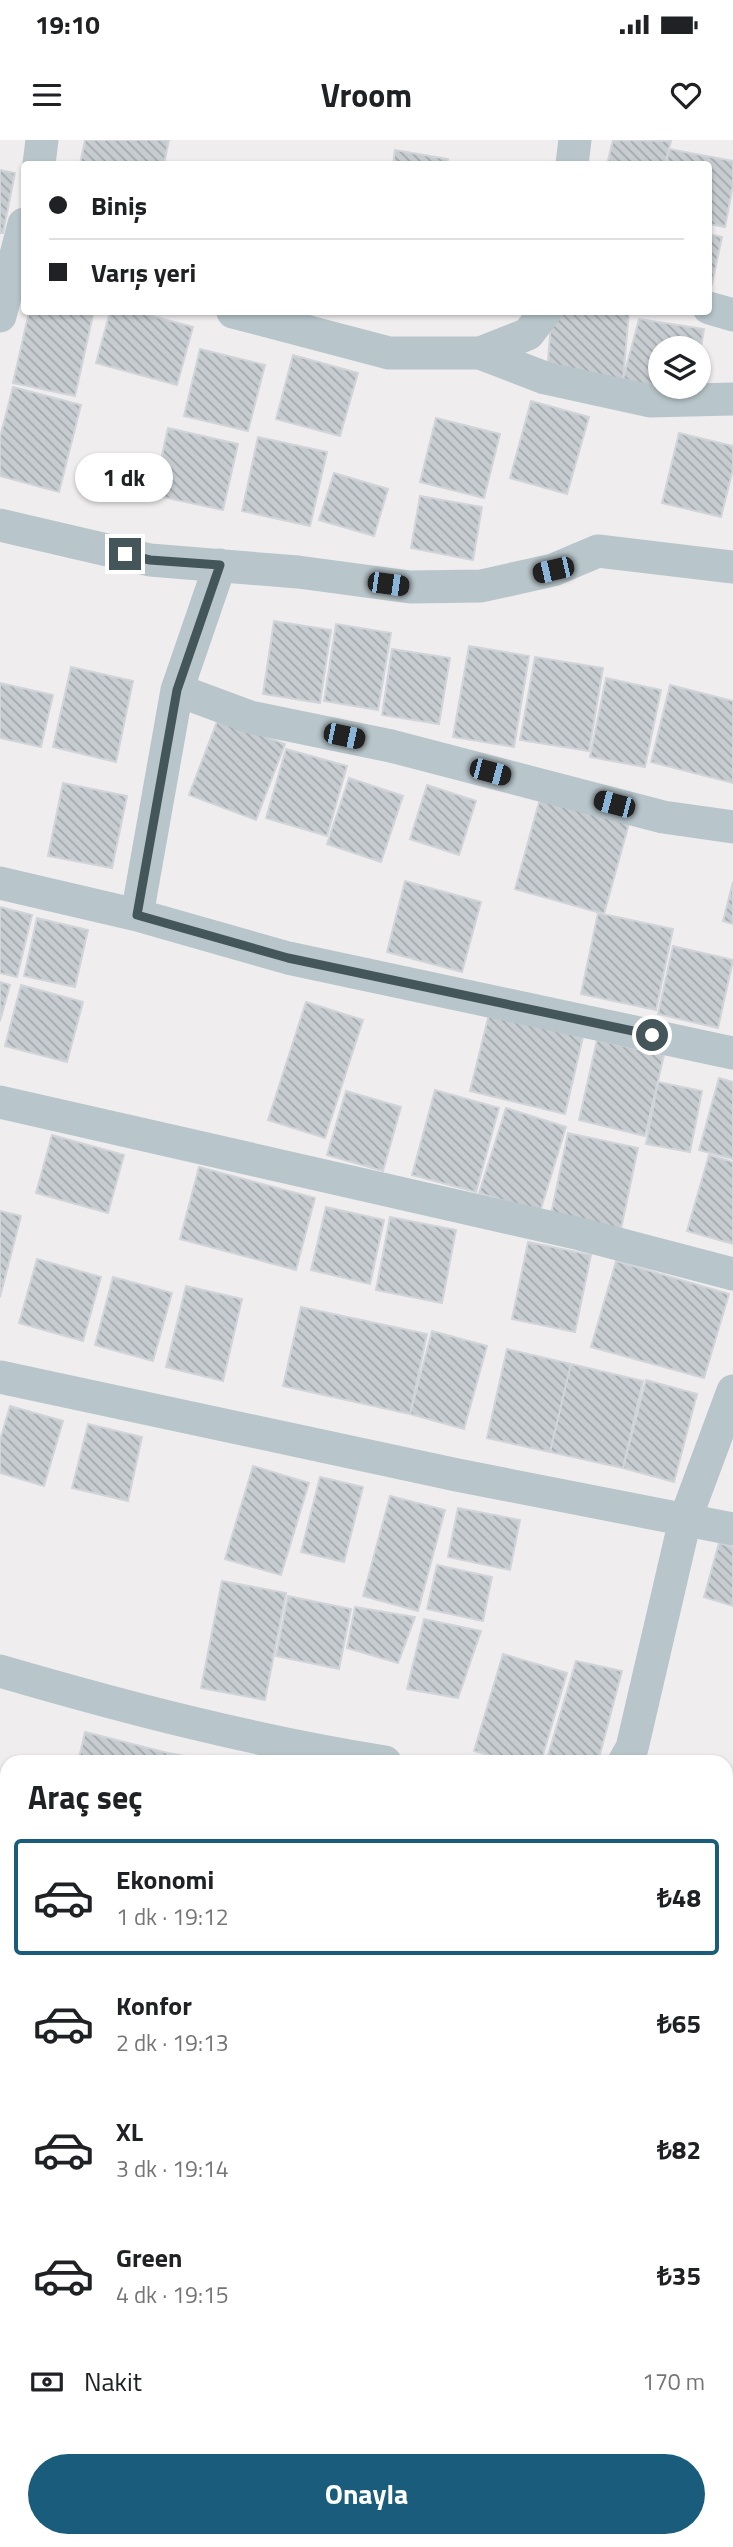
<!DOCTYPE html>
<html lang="tr">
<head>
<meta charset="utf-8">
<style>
  body { margin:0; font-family:"Titillium Web",sans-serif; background:#f6f6f6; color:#202124; height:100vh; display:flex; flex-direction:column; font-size:26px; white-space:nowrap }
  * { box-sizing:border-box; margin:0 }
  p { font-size:23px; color:#757577 }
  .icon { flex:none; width:38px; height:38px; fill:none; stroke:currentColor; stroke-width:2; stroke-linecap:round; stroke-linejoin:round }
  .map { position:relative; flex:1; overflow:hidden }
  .sheet { position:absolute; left:0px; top:1615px; width:733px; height:793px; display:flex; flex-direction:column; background:#fff; border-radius:21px 21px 0 0; box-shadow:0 2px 5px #0004 }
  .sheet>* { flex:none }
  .banner { position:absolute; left:21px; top:21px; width:691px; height:154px; border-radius:7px; box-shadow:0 2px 5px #0004; display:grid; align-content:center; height:154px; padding:0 28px; background:#fff }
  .buttons { position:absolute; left:648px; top:196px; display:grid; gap:14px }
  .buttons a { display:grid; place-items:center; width:63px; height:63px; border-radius:50%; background:#fff; box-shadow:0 2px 5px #0004; font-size:35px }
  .end { position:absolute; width:32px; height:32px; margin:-16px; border:9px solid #45565b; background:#fff; box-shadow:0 0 0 4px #fff }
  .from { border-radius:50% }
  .bubble { position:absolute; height:49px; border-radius:24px; background:#fff; box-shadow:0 2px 5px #0004; font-size:23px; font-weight:700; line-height:49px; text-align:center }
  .car { position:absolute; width:21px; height:42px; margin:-21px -10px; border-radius:9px; box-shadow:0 0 5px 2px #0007; background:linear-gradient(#222 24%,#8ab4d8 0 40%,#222 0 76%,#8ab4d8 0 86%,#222 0) }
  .banner b { display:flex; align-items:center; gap:24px; height:66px; font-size:26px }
  .banner b+b { border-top:2px solid #e0e0e0 }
  .banner i { width:18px; height:18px; background:#202124 }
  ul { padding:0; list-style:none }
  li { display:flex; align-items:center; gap:21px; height:116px; margin:0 14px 10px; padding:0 14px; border:4px solid transparent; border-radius:7px }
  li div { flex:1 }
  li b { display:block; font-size:26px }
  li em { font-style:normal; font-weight:700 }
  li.selected { border-color:#195c7b }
  li>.icon { width:63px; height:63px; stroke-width:1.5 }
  h2 { padding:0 28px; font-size:32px; line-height:84px }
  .pay { display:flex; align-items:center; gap:18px; height:77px; padding:0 28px; font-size:26px }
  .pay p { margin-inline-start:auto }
  .button { display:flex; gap:14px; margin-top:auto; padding:14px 28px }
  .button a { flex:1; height:80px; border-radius:42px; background:#195c7b; color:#fff; font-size:28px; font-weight:700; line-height:80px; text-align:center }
  .status { display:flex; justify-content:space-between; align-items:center; height:49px; padding:0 35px; background:#fff; direction:ltr }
  .status svg { height:19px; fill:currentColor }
  header { display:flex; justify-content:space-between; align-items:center; height:91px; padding:0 28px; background:#fff; font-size:32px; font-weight:700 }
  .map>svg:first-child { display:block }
  .building { fill:url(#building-back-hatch); stroke:#d1d5d9; stroke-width:2 }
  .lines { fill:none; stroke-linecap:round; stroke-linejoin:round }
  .street { stroke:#b8c6cb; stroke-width:33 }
  .route { stroke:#45565b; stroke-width:9 }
</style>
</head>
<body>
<div class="status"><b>19:10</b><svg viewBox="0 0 49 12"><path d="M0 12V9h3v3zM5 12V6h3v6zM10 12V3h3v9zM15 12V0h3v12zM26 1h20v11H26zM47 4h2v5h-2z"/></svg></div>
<header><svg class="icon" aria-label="menu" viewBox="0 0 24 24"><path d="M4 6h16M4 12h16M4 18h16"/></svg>Vroom<svg class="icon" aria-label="heart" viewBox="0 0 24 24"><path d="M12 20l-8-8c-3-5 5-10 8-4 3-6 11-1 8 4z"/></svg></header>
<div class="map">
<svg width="733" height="2407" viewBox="0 0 733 2407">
  <defs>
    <pattern id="building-back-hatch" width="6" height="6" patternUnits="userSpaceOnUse" patternTransform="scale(1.75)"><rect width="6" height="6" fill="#c7ccd0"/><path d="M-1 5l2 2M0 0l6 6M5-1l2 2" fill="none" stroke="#a3a8ac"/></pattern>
  </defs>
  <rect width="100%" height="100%" fill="#f0edee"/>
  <path class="building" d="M85 0H169L164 24H80Z
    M613 0 671 1 665 24H607Z
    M669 9 733 21V45L725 87 709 84V24H666Z
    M395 10 448 19 447 24H393Z
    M0 30 15 33 3 93H0Z
    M709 94 722 97 712 144 709 143Z
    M29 172H74L93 175 75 256 13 243Z
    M110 172H137L193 187 177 245 96 223Z
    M552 172H629L623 239 547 232Z
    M639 179 704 189 698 226V208H660V247L693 258 623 239Z
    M200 209 265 225 248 291 184 276Z
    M293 215 358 233 340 296 276 279Z
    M13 247 81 265 59 352 0 336V297Z
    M531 261 589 277 567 354 510 338Z
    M436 278 500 294 484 358 420 342Z
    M168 288 238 304 223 370 153 355Z
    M679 293 733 306V329L721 377 662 363Z
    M258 297 327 312 310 386 242 371Z
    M334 333 388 349 374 396 319 380Z
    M420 356 482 367 473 420 411 408Z
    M274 481 331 490 320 563 263 554Z
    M336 484 391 493 378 570 324 561Z
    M469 506 529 516 514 607 453 597Z
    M392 509 450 518 439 584 382 575Z
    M535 517 603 528 589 611 520 600Z
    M71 527 133 541 116 622 53 607Z
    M606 538 661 550 645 627 590 617Z
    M0 543 53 555 41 607 0 598Z
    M670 545 733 561V643L651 622Z
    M218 579 285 604 256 680 189 655Z
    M286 609 347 626 327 696 266 678Z
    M349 638 403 656 381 722 327 704Z
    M63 643 127 656 112 728 48 716Z
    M427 645 476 661 459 715 410 699Z
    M541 655 630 680 604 774 515 749Z
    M405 741 481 762 462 832 387 812Z
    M733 742V784L723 781Z
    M0 767 32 775 17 837 0 833Z
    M598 773 673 789 656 870 581 854Z
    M37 778 88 790 75 847 24 836Z
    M673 806 733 820 718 888 658 874Z
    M0 842 10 845 0 881Z
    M21 845 83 862 67 922 5 906Z
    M306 862 363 880 325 998 268 980Z
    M489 874 583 897 565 974 470 951Z
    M597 900 664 915 645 996 579 980Z
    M719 938 733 942V1019L699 1010Z
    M658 942 702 951 690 1012 646 1004Z
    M435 950 499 968 476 1052 412 1035Z
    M346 951 401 967 383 1031 327 1015Z
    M506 968 566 987 540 1072 479 1053Z
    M568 993 638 1008 621 1089 551 1074Z
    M52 995 124 1015 108 1073 36 1053Z
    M709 1015 733 1022V1104L687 1091Z
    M199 1027 315 1058 296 1130 180 1099Z
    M326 1067 384 1080 370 1144 311 1130Z
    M0 1071 21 1076 0 1157Z
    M390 1077 456 1090 442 1163 376 1150Z
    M528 1102 591 1115 575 1192 512 1179Z
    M37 1119 101 1137 83 1201 19 1183Z
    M616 1121 729 1154 704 1238 591 1207Z
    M113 1137 172 1153 153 1221 95 1205Z
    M186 1146 242 1159 223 1241 166 1227Z
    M301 1167 427 1194 410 1274 283 1246Z
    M432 1191 487 1206 464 1289 410 1274Z
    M507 1209 571 1224 550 1312 487 1298Z
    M571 1224 643 1241 623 1328 550 1312Z
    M646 1240 697 1254 674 1342 623 1328Z
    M10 1266 63 1281 44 1346 0 1333V1300Z
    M88 1284 142 1297 128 1361 72 1348Z
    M253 1326 309 1343 281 1435 225 1419Z
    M320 1337 363 1347 344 1422 301 1412Z
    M390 1356 445 1370 418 1471 363 1456Z
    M458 1368 520 1380 510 1430 448 1417Z
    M719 1403 733 1407V1466L704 1457Z
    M437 1425 492 1437 483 1481 427 1469Z
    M222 1441 286 1453 265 1560 201 1548Z
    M288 1456 351 1469 339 1529 276 1516Z
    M355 1467 415 1477 398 1523 347 1508Z
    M424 1479 481 1491 458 1558 407 1549Z
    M503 1514 567 1533 541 1622H514L474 1611Z
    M576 1521 622 1531 598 1622H546Z
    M85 1592 168 1613 166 1622H78Z
    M168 1613 217 1622H167Z
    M733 1792V1837L726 1836V1810Z
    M730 1853 733 1854V1928L726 1927V1868Z
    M0 1985 7 1987V2069L0 2067Z
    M0 2136 7 2137V2241L0 2239Z
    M731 2138 733 2139V2196L726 2194V2156Z
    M726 2199 733 2201V2260L726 2258Z
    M252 2401H326L324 2407H251Z
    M339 2401H364L389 2406 338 2407Z
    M435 2401H475L497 2406 434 2407Z
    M577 2401H636L635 2407H576Z"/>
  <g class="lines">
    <path class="street" d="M39 24 42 0
      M572 24 575 0
      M709 168 733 175
      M233 172 389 213H480L528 194 545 172
      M0 176 24 84
      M480 213 545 238 650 261 733 259
      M0 385 150 420 298 432 410 447 481 446 553 430 598 411 733 427
      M220 425 177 550 250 577 391 606 663 677 733 687
      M177 550 137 775 288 818 733 913
      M0 743 137 775
      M0 962 580 1094 733 1134
      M0 1237 457 1335 733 1389
      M0 1531C127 1568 254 1601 385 1622
      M624 1622 632 1608 685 1380 733 1251
      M726 1687 733 1689
      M0 1835 7 1838
      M726 1997 733 1999
      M0 2114 7 2115
      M726 2270 733 2272
      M11 2401 31 2407
      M425 2407 427 2401"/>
  </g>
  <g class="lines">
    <path class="route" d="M125 414 150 420 220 425 177 550 137 775 288 818 652 895"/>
  </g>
</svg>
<div class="buttons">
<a><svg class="icon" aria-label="layers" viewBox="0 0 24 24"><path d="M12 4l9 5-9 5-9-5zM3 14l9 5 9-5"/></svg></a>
</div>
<i class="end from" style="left:652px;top:895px"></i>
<i class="end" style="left:125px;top:414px"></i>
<div class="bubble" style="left:75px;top:313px;width:98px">1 dk</div>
<i class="car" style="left:553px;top:430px;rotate:257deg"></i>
<i class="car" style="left:388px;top:444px;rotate:98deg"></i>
<i class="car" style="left:344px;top:596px;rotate:102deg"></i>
<i class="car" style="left:490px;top:632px;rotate:105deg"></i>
<i class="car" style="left:614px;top:664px;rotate:285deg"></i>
<div class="banner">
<b><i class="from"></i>Biniş</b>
<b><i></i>Varış yeri</b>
</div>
<section class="sheet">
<h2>Araç seç</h2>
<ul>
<li class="selected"><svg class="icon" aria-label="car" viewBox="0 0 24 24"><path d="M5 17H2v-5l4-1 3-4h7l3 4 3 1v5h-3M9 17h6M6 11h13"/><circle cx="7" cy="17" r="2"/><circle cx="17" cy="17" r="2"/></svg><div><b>Ekonomi</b><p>1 dk · 19:12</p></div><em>₺48</em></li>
<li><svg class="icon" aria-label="car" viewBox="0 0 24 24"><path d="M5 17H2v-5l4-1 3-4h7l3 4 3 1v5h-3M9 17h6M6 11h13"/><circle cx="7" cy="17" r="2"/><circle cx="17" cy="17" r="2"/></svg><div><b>Konfor</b><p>2 dk · 19:13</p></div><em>₺65</em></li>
<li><svg class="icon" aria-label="car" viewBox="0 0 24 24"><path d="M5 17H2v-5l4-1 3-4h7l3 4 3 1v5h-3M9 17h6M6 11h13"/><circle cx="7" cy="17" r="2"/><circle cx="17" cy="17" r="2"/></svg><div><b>XL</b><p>3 dk · 19:14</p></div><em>₺82</em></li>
<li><svg class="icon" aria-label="car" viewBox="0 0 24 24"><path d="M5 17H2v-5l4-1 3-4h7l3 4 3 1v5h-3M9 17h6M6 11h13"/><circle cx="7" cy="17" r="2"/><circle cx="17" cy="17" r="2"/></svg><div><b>Green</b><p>4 dk · 19:15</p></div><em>₺35</em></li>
</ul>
<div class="pay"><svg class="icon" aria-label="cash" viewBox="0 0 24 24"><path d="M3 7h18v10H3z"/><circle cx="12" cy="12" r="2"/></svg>Nakit<p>170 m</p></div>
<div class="button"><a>Onayla</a></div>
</section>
</div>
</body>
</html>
